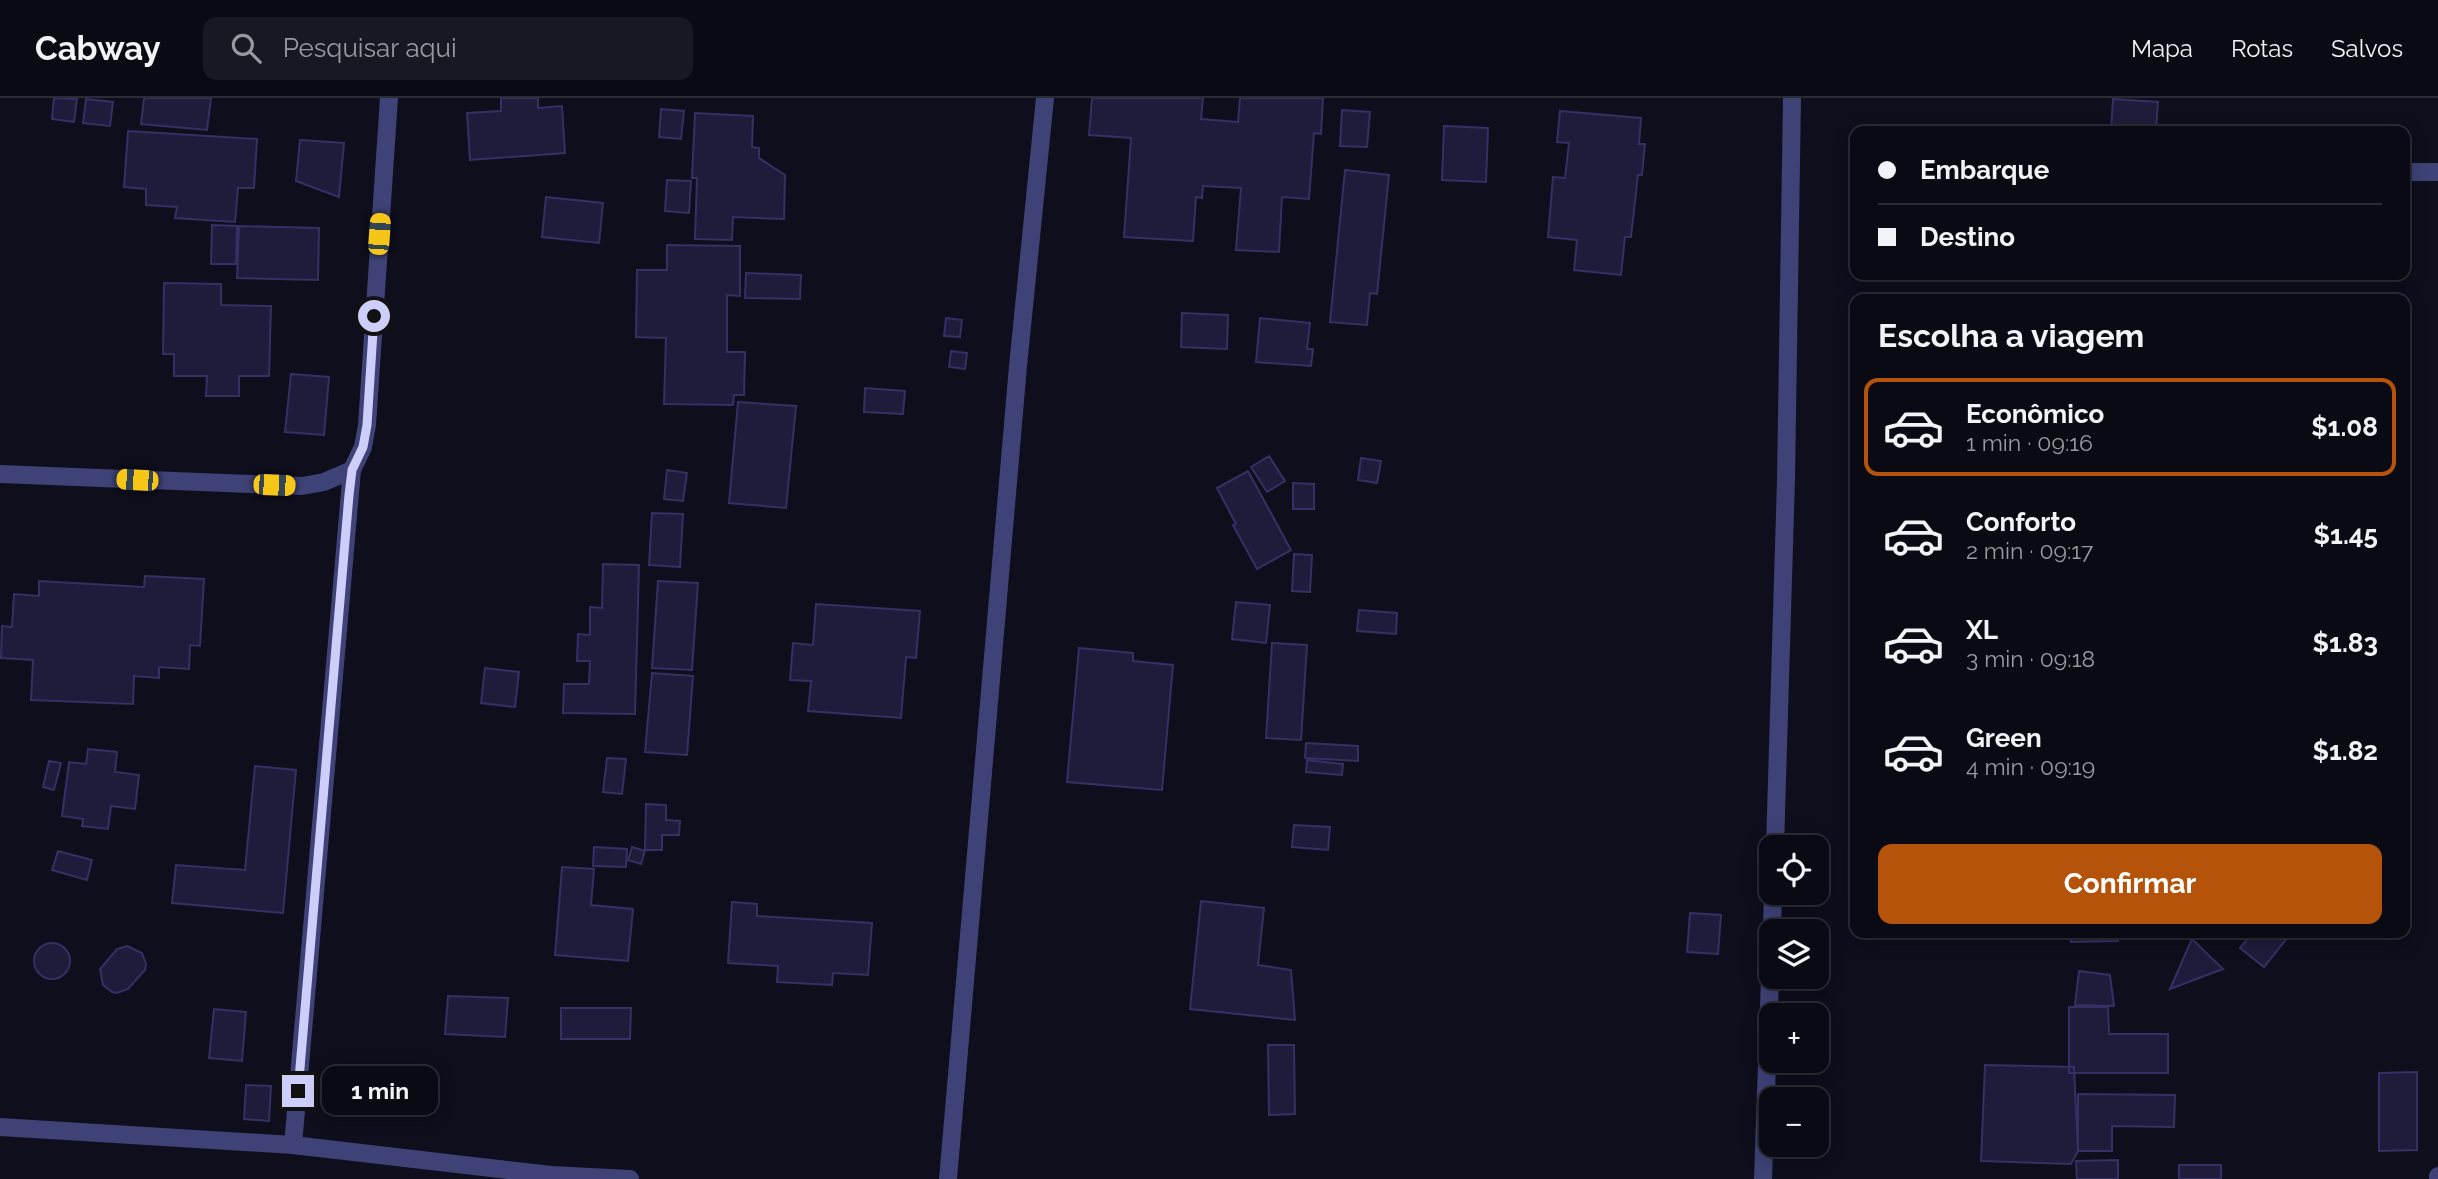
<!DOCTYPE html>
<html lang="pt">
<head>
<meta charset="utf-8">
<style>
  body { margin:0; font-family:Raleway,sans-serif; background:#181822; color:#f1f3f6; height:100vh; display:flex; flex-direction:column; font-size:26px; white-space:nowrap }
  * { box-sizing:border-box; margin:0 }
  p { font-size:23px; color:#999aa0 }
  .icon { flex:none; width:38px; height:38px; fill:none; stroke:currentColor; stroke-width:2; stroke-linecap:round; stroke-linejoin:round }
  .map { position:relative; flex:1; overflow:hidden }
  .side { position:absolute; left:1850px; top:196px; width:560px; height:644px; display:flex; flex-direction:column; background:#0a0a15; border-radius:14px; box-shadow:0 4px 18px #0003,0 0 0 2px #2a2b34 }
  .side>* { flex:none }
  .banner { position:absolute; left:1850px; top:28px; width:560px; height:154px; border-radius:14px; box-shadow:0 4px 18px #0003,0 0 0 2px #2a2b34; display:grid; align-content:center; height:154px; padding:0 28px; background:#0a0a15 }
  .controls { position:absolute; left:1759px; top:737px; display:grid; gap:14px }
  .controls a { display:grid; place-items:center; width:70px; height:70px; border-radius:14px; background:#0a0a15; box-shadow:0 4px 18px #0003,0 0 0 2px #2a2b34; font-size:35px }
  .end { position:absolute; width:32px; height:32px; margin:-16px; border:9px solid #cecefa; background:#111; box-shadow:0 0 0 4px #111 }
  .from { border-radius:50% }
  .bubble { position:absolute; height:49px; border-radius:14px; background:#0a0a15; box-shadow:0 4px 18px #0003,0 0 0 2px #2a2b34; font-size:23px; font-weight:700; line-height:49px; text-align:center }
  .car { position:absolute; width:21px; height:42px; margin:-21px -10px; border-radius:9px; box-shadow:0 0 5px 2px #0007; background:linear-gradient(#f5c518 24%,#345 0 40%,#f5c518 0 76%,#345 0 86%,#f5c518 0) }
  .banner b { display:flex; align-items:center; gap:24px; height:66px; font-size:26px }
  .banner b+b { border-top:2px solid #2a2b34 }
  .banner i { width:18px; height:18px; background:#f1f3f6 }
  ul { padding:0; list-style:none }
  li { display:flex; align-items:center; gap:21px; height:98px; margin:0 14px 10px; padding:0 14px; border:4px solid transparent; border-radius:14px }
  li div { flex:1 }
  li b { display:block; font-size:26px }
  li em { font-style:normal; font-weight:700 }
  li.active { border-color:#b45309 }
  li>.icon { width:63px; height:63px; stroke-width:1.5 }
  h2 { padding:0 28px; font-size:32px; line-height:84px }
  .cta { display:flex; gap:14px; margin-top:auto; padding:14px 28px }
  .cta a { flex:1; height:80px; border-radius:14px; background:#b45309; color:#fff; font-size:28px; font-weight:700; line-height:80px; text-align:center }
  header { display:flex; align-items:center; gap:42px; box-sizing:border-box; height:98px; padding:0 35px; background:#0a0a15; border-bottom:2px solid #2a2b34 }
  header strong { font-size:33px }
  nav { display:flex; gap:38px; margin-inline-start:auto; font-size:24px }
  .search { width:490px; height:63px; background:#181822; display:flex; align-items:center; gap:18px; box-sizing:border-box; padding:0 24px; border-radius:14px; color:#999aa0; font-size:26px }
  .map>svg:first-child { display:block }
  .building { fill:#1f1c3b; stroke:#353064; stroke-width:2 }
  .lines { fill:none; stroke-linecap:round; stroke-linejoin:round }
  .minor { stroke:#3e4276; stroke-width:18 }
  .route { stroke:#cecefa; stroke-width:9 }
</style>
</head>
<body>
<header>
<strong>Cabway</strong>
<div class="search"><svg class="icon" aria-label="search" viewBox="0 0 24 24"><circle cx="10" cy="10" r="6"/><path d="M15 15l6 6"/></svg>Pesquisar aqui</div>
<nav><a>Mapa</a><a>Rotas</a><a>Salvos</a></nav>
</header>
<div class="map">
<svg width="2438" height="1081" viewBox="0 0 2438 1081">
  <rect width="100%" height="100%" fill="#0e0e1c"/>
  <path class="building" d="M54 0 77 1 74 24 52 21Z
    M144 0H211L207 32 141 26Z
    M501 0H538V10L562 8 565 55 470 62 467 15 501 13Z
    M1092 0H1203L1201 21 1238 24 1240 0H1323L1321 36 1314 35 1309 101 1282 99 1279 154 1236 152 1241 90 1203 88 1202 100 1196 99 1193 143 1124 139 1131 40 1089 37Z
    M86 1 113 4 110 28 83 25Z
    M2113 1 2158 4 2156 33H2111Z
    M661 11 684 13 681 41 659 39Z
    M1342 12 1370 14 1367 49 1340 48Z
    M1560 13 1641 20 1639 46H1645L1642 77H1638L1631 139H1625L1621 177 1574 172 1577 142 1548 139 1553 79 1565 80 1569 45 1557 44Z
    M695 15 753 18 752 49 759 50V60L785 77 784 121 733 119 732 142 695 141 697 80H692Z
    M1444 28 1488 30 1486 84 1442 82Z
    M128 33 257 41 254 90H238L235 124 175 120 177 109 146 107V91L124 89Z
    M300 42 344 45 339 99 296 83Z
    M1345 72 1389 77 1377 196 1370 195 1367 227 1330 224Z
    M667 82 691 83 689 115 665 113Z
    M546 99 603 105 599 145 542 139Z
    M212 127 237 128 236 166H211Z
    M239 128 319 130 318 182 237 180Z
    M667 147 740 148V198L727 197V254H745L744 297H734L733 307 664 306 666 240 636 239 637 172H667Z
    M746 175 801 177 800 201 745 200Z
    M164 185 221 186V207L271 208 269 278H239V298H206L207 278H174V256H163Z
    M1182 215 1228 217 1227 251 1181 249Z
    M946 220 962 222 960 239 944 238Z
    M1260 220 1310 225 1307 251H1313L1311 268 1256 264Z
    M951 253 967 255 965 271 949 269Z
    M291 276 329 279 324 337 285 334Z
    M865 290 905 293 903 316 864 314Z
    M738 304 796 308 786 410 729 405Z
    M1269 358 1285 383 1267 394 1251 369Z
    M1361 360 1381 363 1377 385 1358 382Z
    M667 372 687 375 683 403 664 401Z
    M1248 373 1291 452 1257 471 1233 427 1236 426 1217 390Z
    M1293 385 1314 386V411H1293Z
    M652 415 683 416 680 469 649 467Z
    M1294 456 1312 457 1310 494 1292 493Z
    M603 466 639 467 635 616 563 615 564 586H589L590 563H577L578 536 590 537V509L602 510Z
    M145 478 204 481 200 548 190 547 189 571 159 569V580L134 578 133 606 31 602 33 562 1 560 2 528 12 529 14 496 39 498V483L144 489Z
    M658 483 698 485 692 572 652 570Z
    M1236 504 1270 507 1266 545 1232 541Z
    M816 506 920 513 916 560 906 559 901 620 808 613 811 583 790 582 793 545 813 547Z
    M1359 512 1397 515 1396 536 1357 533Z
    M1272 545 1307 547 1301 642 1266 640Z
    M1079 550 1133 555V563L1173 567 1162 692 1067 684Z
    M485 570 519 574 515 609 481 605Z
    M652 575 693 578 687 657 645 654Z
    M1306 645 1358 648V663L1305 660Z
    M88 651 117 654 115 674 139 677 135 711 111 708 108 731 82 728 83 721 62 718 69 664 86 666Z
    M607 660 626 661 622 696 603 694Z
    M1307 662 1343 666 1342 677 1306 674Z
    M49 663 61 665 54 692 43 689Z
    M255 668 296 672 283 815 172 805 176 767 245 772Z
    M646 706 666 707V722L680 723 679 737H662V752H645Z
    M1294 727 1330 729 1328 752 1292 749Z
    M594 749 627 751 626 769 593 768Z
    M632 749 645 753 641 766 628 762Z
    M58 753 92 762 87 782 52 772Z
    M562 769 594 771 591 807 633 811 628 863 555 857Z
    M1201 803 1264 810 1258 867 1291 872 1295 922 1190 911Z
    M732 804 757 806V818L872 825 868 877 833 875 832 887 777 884 778 868 728 865Z
    M1690 815 1721 817 1718 856 1687 854Z
    M2071 835H2117L2118 843 2071 844Z
    M2252 835H2291L2264 869 2240 850Z
    M2192 841 2223 871 2170 891Z
    M34 863a18 18 0 1 1 36 0a18 18 0 1 1-36 0Z
    M127 848 142 855 146 866 145 872 128 891 117 895 112 894 103 887 100 871 117 851Z
    M2079 873 2110 877 2114 908 2075 907Z
    M448 898 508 900 505 939 445 936Z
    M2069 909H2108L2109 936H2168V975H2069Z
    M561 910H631L630 941H561Z
    M214 911 246 914 242 963 209 960Z
    M1268 947H1294L1295 1016 1269 1017Z
    M1985 967 2074 969 2078 1053 2071 1066 1981 1063Z
    M2417 974V1052L2379 1053V975Z
    M246 987 271 988 269 1023 244 1021Z
    M2078 996 2175 997 2174 1029 2112 1028V1053H2078Z
    M2118 1062V1081H2077L2076 1063Z
    M2179 1067H2221V1081H2179Z"/>
  <g class="lines">
    <path class="minor" d="M2404 74H2438
      M0 376 302 388 324 384 352 372
      M1775 749 1786 381 1792 0
      M1772 833 1773 794
      M0 1029 293 1047 551 1077 630 1081
      M293 1047 352 372 363 349 367 327 389 0
      M948 1081 1018 268 1045 0
      M1763 1081 1771 851
      M2438 1081V1078"/>
  </g>
  <g class="lines">
    <path class="route" d="M298 993 349 397 352 372 363 349 367 327 374 218"/>
  </g>
</svg>
<div class="controls">
<a><svg class="icon" aria-label="locate" viewBox="0 0 24 24"><circle cx="12" cy="12" r="6"/><path d="M12 2v4M12 18v4M2 12h4M18 12h4"/></svg></a>
<a><svg class="icon" aria-label="layers" viewBox="0 0 24 24"><path d="M12 4l9 5-9 5-9-5zM3 14l9 5 9-5"/></svg></a>
<a>+</a>
<a>−</a>
</div>
<i class="end from" style="left:374px;top:218px"></i>
<i class="end" style="left:298px;top:993px"></i>
<div class="bubble" style="left:322px;top:968px;width:116px">1 min</div>
<i class="car" style="left:379px;top:136px;rotate:4deg"></i>
<i class="car" style="left:137px;top:382px;rotate:273deg"></i>
<i class="car" style="left:274px;top:387px;rotate:92deg"></i>
<div class="banner">
<b><i class="from"></i>Embarque</b>
<b><i></i>Destino</b>
</div>
<section class="side">
<h2>Escolha a viagem</h2>
<ul>
<li class="active"><svg class="icon" aria-label="car" viewBox="0 0 24 24"><path d="M5 17H2v-5l4-1 3-4h7l3 4 3 1v5h-3M9 17h6M6 11h13"/><circle cx="7" cy="17" r="2"/><circle cx="17" cy="17" r="2"/></svg><div><b>Econômico</b><p>1 min · 09:16</p></div><em>$1.08</em></li>
<li><svg class="icon" aria-label="car" viewBox="0 0 24 24"><path d="M5 17H2v-5l4-1 3-4h7l3 4 3 1v5h-3M9 17h6M6 11h13"/><circle cx="7" cy="17" r="2"/><circle cx="17" cy="17" r="2"/></svg><div><b>Conforto</b><p>2 min · 09:17</p></div><em>$1.45</em></li>
<li><svg class="icon" aria-label="car" viewBox="0 0 24 24"><path d="M5 17H2v-5l4-1 3-4h7l3 4 3 1v5h-3M9 17h6M6 11h13"/><circle cx="7" cy="17" r="2"/><circle cx="17" cy="17" r="2"/></svg><div><b>XL</b><p>3 min · 09:18</p></div><em>$1.83</em></li>
<li><svg class="icon" aria-label="car" viewBox="0 0 24 24"><path d="M5 17H2v-5l4-1 3-4h7l3 4 3 1v5h-3M9 17h6M6 11h13"/><circle cx="7" cy="17" r="2"/><circle cx="17" cy="17" r="2"/></svg><div><b>Green</b><p>4 min · 09:19</p></div><em>$1.82</em></li>
</ul>
<div class="cta"><a>Confirmar</a></div>
</section>
</div>
</body>
</html>
